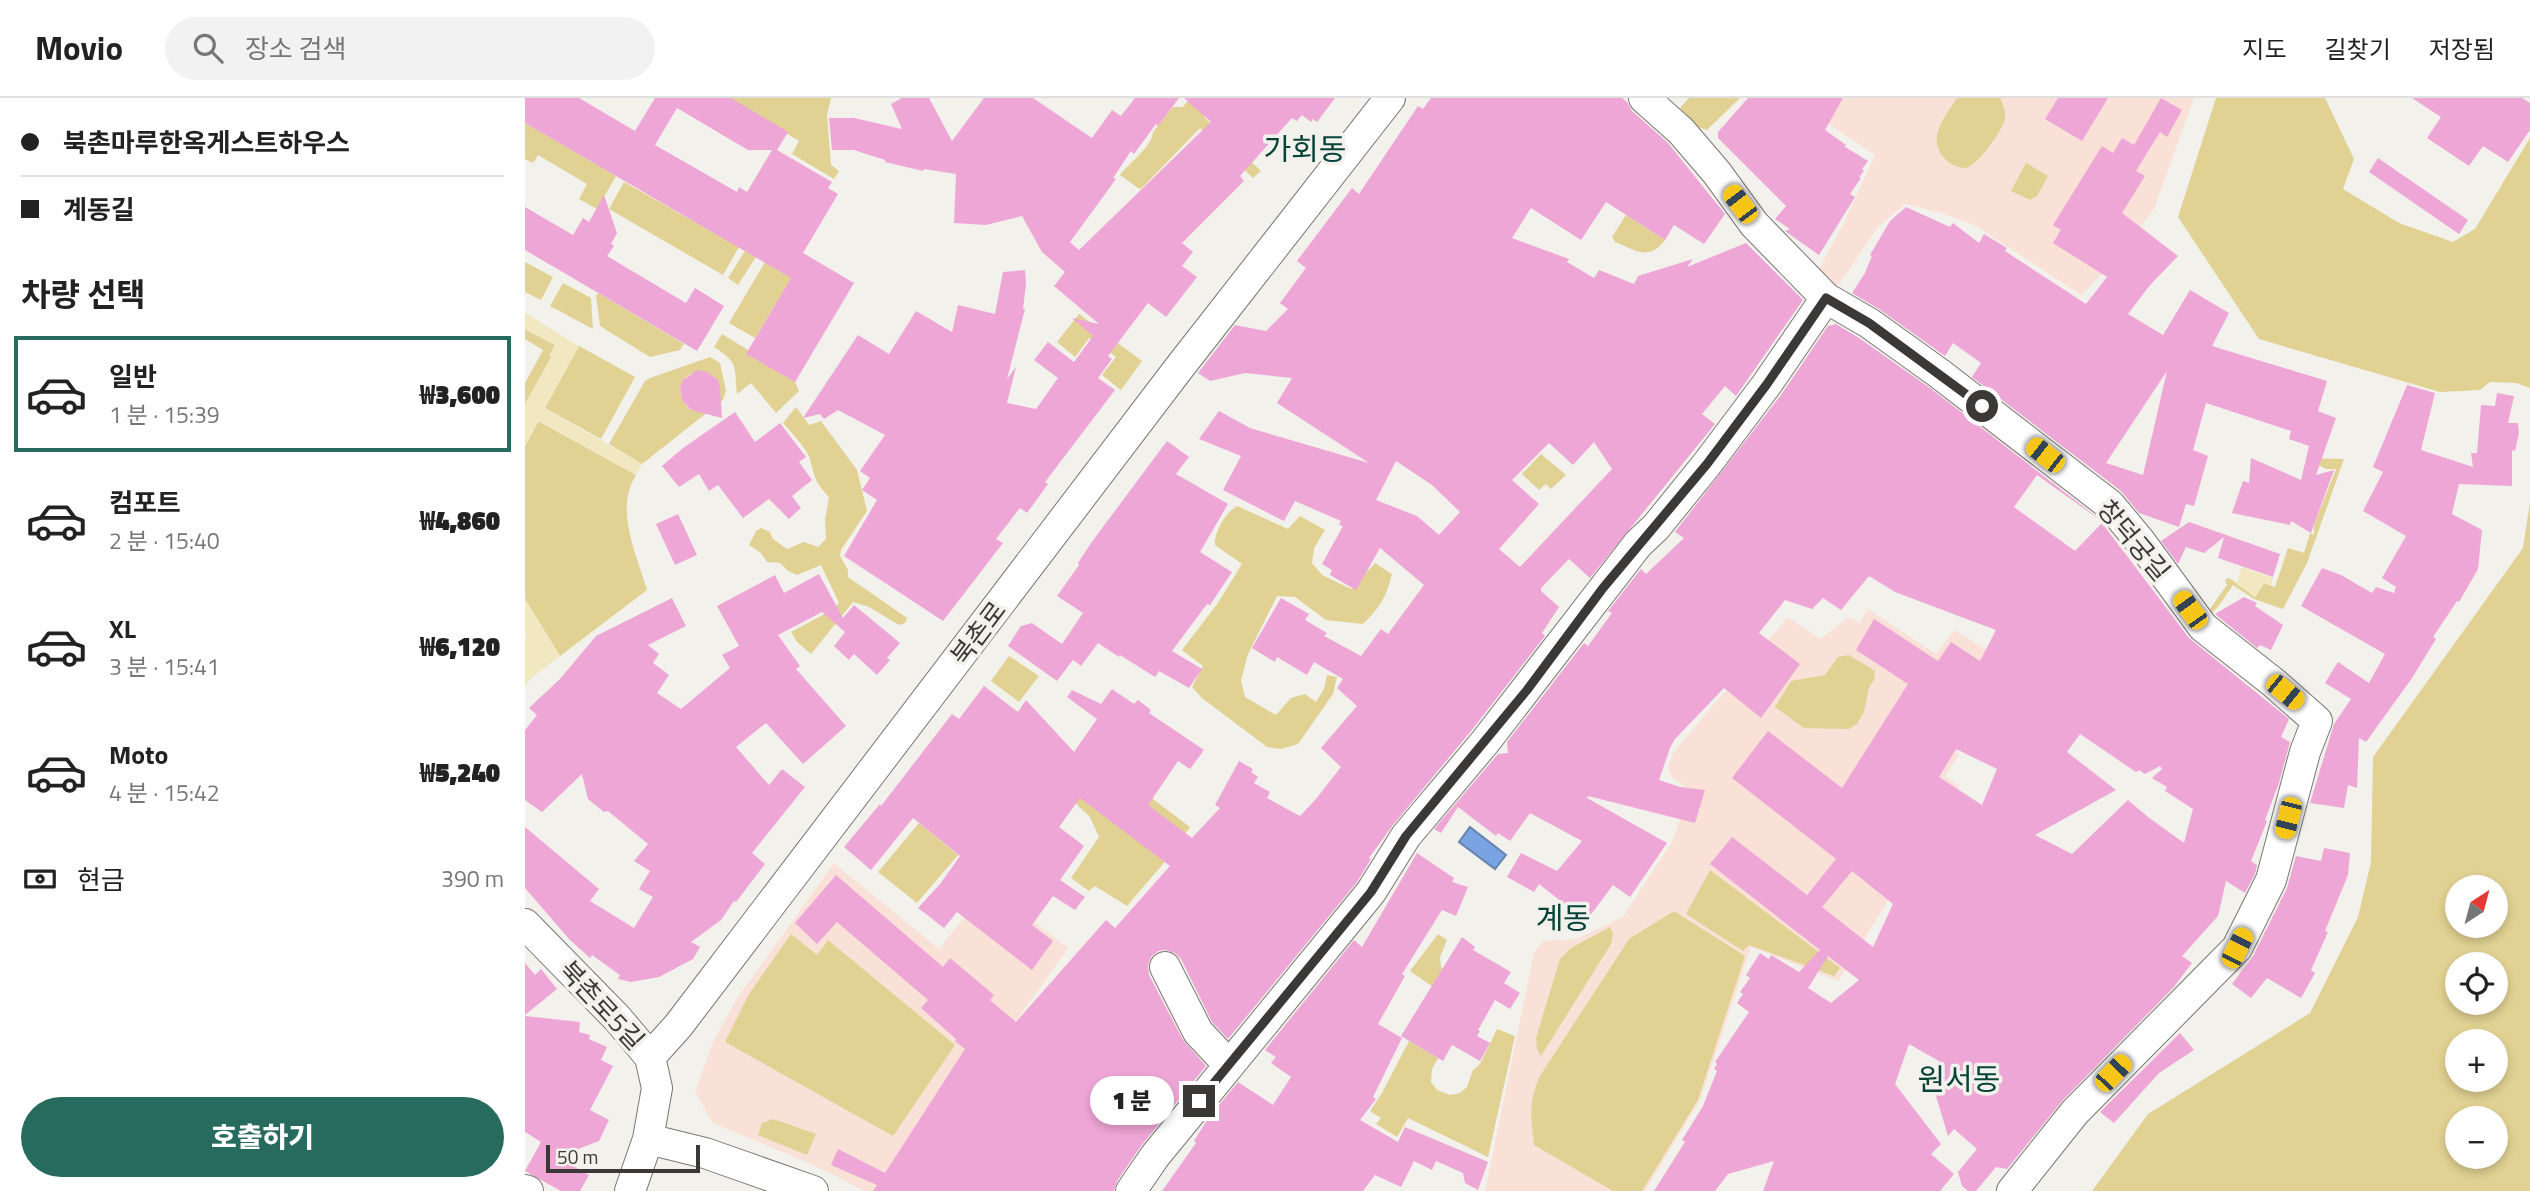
<!DOCTYPE html>
<html lang="ko">
<head>
<meta charset="utf-8">
<style>
  body { margin:0; font-family:"Titillium Web","Noto Sans KR",sans-serif; background:#f2f2f2; color:#222; height:100vh; display:flex; flex-direction:column; font-size:26px; white-space:nowrap }
  * { box-sizing:border-box; margin:0 }
  p { font-size:23px; color:#767676 }
  .icon { flex:none; width:38px; height:38px; fill:none; stroke:currentColor; stroke-width:2; stroke-linecap:round; stroke-linejoin:round }
  .map { position:relative; flex:1; overflow:hidden }
  .side { display:flex; flex-direction:column; background:#fff; width:525px }
  .side>* { flex:none }
  .banner { display:grid; align-content:center; height:154px; padding:0 21px; background:#fff }
  .needle { width:46px; rotate:36deg }
  .buttons { position:absolute; left:1920px; top:777px; display:grid; gap:14px }
  .buttons a { display:grid; place-items:center; width:63px; height:63px; border-radius:50%; background:#fff; box-shadow:0 4px 10px #0003; font-size:35px }
  .scale { position:absolute; left:21px; bottom:18px; width:154px; box-sizing:border-box; padding-left:7px; border:4px solid #3a3937; border-top:0; font-size:19px; line-height:24px; white-space:nowrap; color:#3a3937; -webkit-text-stroke:5px #f2f1ec; paint-order:stroke }
  .end { position:absolute; width:32px; height:32px; margin:-16px; border:9px solid #3a3937; background:#fff; box-shadow:0 0 0 4px #fff }
  .from { border-radius:50% }
  .bubble { position:absolute; height:49px; border-radius:24px; background:#fff; box-shadow:0 4px 10px #0003; font-size:23px; font-weight:800; line-height:49px; text-align:center }
  .car { position:absolute; width:21px; height:42px; margin:-21px -10px; border-radius:9px; box-shadow:0 0 5px 2px #0007; background:linear-gradient(#f5c518 24%,#345 0 40%,#f5c518 0 76%,#345 0 86%,#f5c518 0) }
  .banner b { display:flex; align-items:center; gap:24px; height:66px; font-size:26px }
  .banner b+b { border-top:2px solid #e0e0e0 }
  .banner i { width:18px; height:18px; background:#222 }
  ul { padding:0; list-style:none }
  li { display:flex; align-items:center; gap:21px; height:116px; margin:0 14px 10px; padding:0 7px; border:4px solid transparent; border-radius:0px }
  li div { flex:1 }
  li b { display:block; font-size:26px }
  li em { font-style:normal; font-weight:800 }
  li.selected { border-color:#266b5e }
  li>.icon { width:63px; height:63px; stroke-width:1.5 }
  h2 { padding:0 21px; font-size:32px; line-height:84px }
  .pay { display:flex; align-items:center; gap:18px; height:77px; padding:0 21px; font-size:26px }
  .pay p { margin-inline-start:auto }
  .primary-button { display:flex; gap:14px; margin-top:auto; padding:14px 21px }
  .primary-button a { flex:1; height:80px; border-radius:42px; background:#266b5e; color:#fff; font-size:28px; font-weight:800; line-height:80px; text-align:center }
  header { display:flex; align-items:center; gap:42px; box-sizing:border-box; height:98px; padding:0 35px; background:#fff; border-bottom:2px solid #e0e0e0 }
  header strong { font-size:33px }
  nav { display:flex; gap:38px; margin-inline-start:auto; font-size:24px }
  .search { width:490px; height:63px; background:#f2f2f2; display:flex; align-items:center; gap:18px; box-sizing:border-box; padding:0 24px; border-radius:38px; color:#767676; font-size:26px }
  main { display:flex; flex:1; min-height:0 }
  .map>svg:first-child { display:block }
  .education { fill:#f9e1d7 }
  .green { fill:#e1d192; fill-rule:evenodd }
  .sand { fill:#f1e8c2 }
  .water { fill:#79a3e3; stroke:#6683af; stroke-width:2 }
  .building { fill:#eea6d7; fill-rule:evenodd }
  .lines { fill:none; stroke-linecap:round; stroke-linejoin:round }
  .minor-casing { stroke:#787772; stroke-width:32 }
  .minor { stroke:#fff; stroke-width:30 }
  .route { stroke:#3a3937; stroke-width:9 }
  .labels { text-anchor:middle; dominant-baseline:central; stroke-width:7; stroke-linejoin:round; paint-order:stroke }
  .street-label { font-size:26px; fill:#3a3937; stroke:#f2f1ec }
  .quarter-label { font-size:30px; fill:#074339; stroke:#f2f1ec }
</style>
</head>
<body>
<header>
<strong>Movio</strong>
<div class="search"><svg class="icon" aria-label="search" viewBox="0 0 24 24"><circle cx="10" cy="10" r="6"/><path d="M15 15l6 6"/></svg>장소 검색</div>
<nav><a>지도</a><a>길찾기</a><a>저장됨</a></nav>
</header>
<main>
<section class="side">
<div class="banner">
<b><i class="from"></i>북촌마루한옥게스트하우스</b>
<b><i></i>계동길</b>
</div>
<h2>차량 선택</h2>
<ul>
<li class="selected"><svg class="icon" aria-label="car" viewBox="0 0 24 24"><path d="M5 17H2v-5l4-1 3-4h7l3 4 3 1v5h-3M9 17h6M6 11h13"/><circle cx="7" cy="17" r="2"/><circle cx="17" cy="17" r="2"/></svg><div><b>일반</b><p>1 분 · 15:39</p></div><em>₩3,600</em></li>
<li><svg class="icon" aria-label="car" viewBox="0 0 24 24"><path d="M5 17H2v-5l4-1 3-4h7l3 4 3 1v5h-3M9 17h6M6 11h13"/><circle cx="7" cy="17" r="2"/><circle cx="17" cy="17" r="2"/></svg><div><b>컴포트</b><p>2 분 · 15:40</p></div><em>₩4,860</em></li>
<li><svg class="icon" aria-label="car" viewBox="0 0 24 24"><path d="M5 17H2v-5l4-1 3-4h7l3 4 3 1v5h-3M9 17h6M6 11h13"/><circle cx="7" cy="17" r="2"/><circle cx="17" cy="17" r="2"/></svg><div><b>XL</b><p>3 분 · 15:41</p></div><em>₩6,120</em></li>
<li><svg class="icon" aria-label="car" viewBox="0 0 24 24"><path d="M5 17H2v-5l4-1 3-4h7l3 4 3 1v5h-3M9 17h6M6 11h13"/><circle cx="7" cy="17" r="2"/><circle cx="17" cy="17" r="2"/></svg><div><b>Moto</b><p>4 분 · 15:42</p></div><em>₩5,240</em></li>
</ul>
<div class="pay"><svg class="icon" aria-label="cash" viewBox="0 0 24 24"><path d="M3 7h18v10H3z"/><circle cx="12" cy="12" r="2"/></svg>현금<p>390 m</p></div>
<div class="primary-button"><a>호출하기</a></div>
</section>
<div class="map">
<svg width="2005" height="1093" viewBox="0 0 2005 1093">
  <rect width="100%" height="100%" fill="#f2f1ec"/>
  <path class="education" d="M1265 0H1669L1629 111 1585 168 1556 197 1451 128 1417 115 1380 106 1352 130 1307 197 1288 182 1319 125 1350 57Z
    M1343 511 1411 556 1429 532 1470 557 1425 639 1434 657 1420 678 1434 688 1313 883 1226 849 1175 1002 1120 1093H960L1009 855 1018 843 1052 841 1098 819 1147 744 1154 725 1162 690 1147 679 1143 670 1148 655 1263 519 1295 541 1324 519 1335 525Z
    M309 765 414 851 464 789 543 850 479 940 398 1093H340L284 1065 188 1025 170 994 188 944 211 902Z"/>
  <path class="green" d="M205 0H306L302 17 306 67 314 73 309 81 267 56 274 43Z
    M665 0H694L679 19 736 73 728 80 675 30 616 91 613 90 595 77C605 64 627 49 628 34L648 9H658Z
    M1164 0H1215L1182 32 1166 27 1155 10Z
    M1432 0H1475C1478 6 1481 14 1480 21 1477 33 1452 69 1440 70 1433 70 1425 66 1421 62 1400 40 1419 21 1432 0Z
    M1691 0H1800L1829 61 1818 91 1874 125 1928 144 1950 131 2005 40V290L1991 285 1965 284 1955 292 1915 294 1734 241 1653 119Z
    M0 25 91 78 72 111 54 101 62 86 13 57 8 65 0 61Z
    M1501 65 1523 78 1512 98 1505 102 1486 93Z
    M99 84 214 149 198 177 84 111Z
    M1101 117 1140 142C1124 163 1112 153 1090 144L1087 139Z
    M220 153 231 159 213 187 203 180Z
    M0 164 28 179 16 202 0 194Z
    M240 164 275 166 230 240 204 225Z
    M38 185 66 200 68 231 25 208Z
    M73 195 159 246 155 252 125 259 75 228 71 198Z
    M554 216 617 263 596 292 577 277 591 259 568 242 564 240 550 259 532 244Z
    M0 231 30 247 25 257 27 258 0 306V285L18 252 0 241Z
    M197 236 223 252 222 256 270 284 274 293 251 315 226 285 212 296C209 268 214 265 189 249Z
    M54 248 110 279 76 341 20 310Z
    M185 259 195 265 201 293 198 302 117 366 84 346 120 283 125 280ZM175 273C191 276 198 286 194 302L166 312C149 298 153 276 175 273Z
    M271 309 284 327 296 323 332 372 342 413 316 452 315 458 323 472V479L382 520 380 525 374 527 344 509 328 504 286 556 272 544 266 534 307 512 314 505 296 467 272 477 263 473 255 465 242 464 236 455 224 447 231 433 236 430 245 434 248 441 262 451 279 444 293 449 301 441 300 422 304 399C290 384 290 380 285 361 283 352 265 333 258 325Z
    M13 323 111 377C89 411 112 457 122 492L35 558 0 501V348Z
    M1016 356 1041 377 1026 391 1021 386 1014 392 997 376Z
    M1781 360 1819 361 1782 465 1758 511 1729 501 1708 487 1695 506 1679 524 1682 515 1702 487 1700 483 1702 480 1706 481 1730 499 1739 485 1750 489 1763 450 1779 455 1785 435 1789 437V427L1811 371H1801Z
    M2005 404V1093H1567L1623 1016 1785 915 1833 819 1846 764 1848 659 1998 450ZM1970 789V828H1932V789ZM1970 866V905H1932V866ZM1932 943H1970V982H1932ZM1932 1020H1970V1059H1932Z
    M712 408 763 431 775 418 800 432 789 450 787 465 797 477 826 491 850 465 867 476C861 500 855 509 838 526L801 522 770 499 752 498 723 556 716 582 720 599 751 617 766 600 780 596 791 604 799 591 802 577 812 579 808 596 773 646 756 651 742 649 677 600 667 589 678 568 657 552 693 505 717 466 690 447C689 434 701 414 712 408Z
    M1324 557 1350 573 1349 582 1344 589 1339 614 1332 626 1324 631 1279 630 1250 609 1266 583 1300 577 1313 559Z
    M484 558 514 578 494 604 466 583Z
    M563 652 665 729 637 767 602 808 570 788 564 793 546 780 574 739 565 719 530 686Z
    M394 725 433 757 392 805 353 774Z
    M1185 772 1315 870 1309 878 1224 847 1218 853 1161 816Z
    M1149 813 1220 858 1173 1002 1117 1093H1088L1009 1047C1006 1020 1003 1004 1015 978L1104 841Z
    M1085 829 1088 835 1086 846 1016 958 1012 951 1011 940 1035 861 1046 850Z
    M266 836 292 857 303 842 430 947 368 1038 200 944 224 896Z
    M913 836 922 842 915 859 916 869 955 894 914 893 885 873Z
    M972 931 990 938 963 1059 883 1020 872 1039 851 1026 856 1020 845 1013 857 995 884 943 913 960 907 971 906 984 912 992 925 997 935 995 942 989 948 972 955 966Z
    M248 1021 291 1036 282 1057 233 1037 237 1025Z"/>
  <path class="sand" d="M0 215 54 248 20 310 117 366 111 377 14 323 0 348V306L26 259 24 257 30 247 0 231Z
    M1717 469 1748 480 1746 488 1739 485 1730 498 1711 486Z
    M0 501 35 558 5 581 0 589V540L2 538 0 534Z"/>
  <path class="water" d="M945 729 981 757 970 771 934 744Z"/>
  <path class="building" d="M0 0H54L110 33 130 0H206L263 34 252 52 307 84 303 90 313 96 278 155 329 185 270 284 221 256 266 180 0 25ZM152 10 223 52H247L222 94 214 89 212 94 130 47Z
    M377 0H404L427 43 459 0H508L567 40 587 12 596 18 610 0H654L633 28 631 26 609 56 606 53 588 80 591 81 545 144 554 152 686 24 659 0H810L792 24 788 21 786 24 777 17 772 23 767 20 715 78 719 83 657 145 668 154 657 168 672 179 641 219 623 205 583 258 587 261 573 280 590 292 520 384 523 386 502 415 495 410 471 441 478 445 418 523 319 458 352 402 337 392 345 380 335 373 360 337 313 312 299 321 295 316 278 320 333 237 364 256 391 213 427 234 433 207 470 216 478 174 500 172 501 186 498 211H500L482 281 491 269 482 305 511 311 533 280 509 262 523 244 549 264 568 238 547 220 574 226 529 188 540 174 517 154 497 118 461 127 429 125 431 76 399 71 398 73 360 64V62L329 52H307L304 20H329L377 31 366 6Z
    M906 0H1097L1102 4 1107 13 1143 45 1200 116 1179 146 1149 127 1140 142 1081 104 1056 142 1006 110 987 140 1044 161 1042 164 1069 180 1074 172 1109 186 1113 178 1168 161 1162 169 1221 145 1278 202 1211 298 1200 288 1177 316 1190 326 1065 480 1044 461 1016 490V493L1034 509 1017 535 1020 538 946 633 868 727 844 760 846 761 832 784 703 941 687 924 656 861 650 855 640 852 633 853 626 859 623 867 624 877 658 942 681 968 616 1048 592 1083 589 1093H348L352 1087 306 1067 313 1051 360 1075 440 951 430 943 431 941 396 910 403 902 312 824 292 846 270 825 311 777 418 869 425 860 469 897 465 902 491 924 581 822 590 830 645 768 555 700 534 729 559 748 535 782 560 799 550 812 528 798 507 827 528 843 507 872 432 814 419 830 393 810 415 786 435 758 388 720 346 772 319 749 355 706 356 708 427 616 434 621 459 588 493 614 501 602 549 654 572 621 542 599 547 592 576 606 587 591 609 606 613 602 626 612 624 615 679 652 665 671 653 663 623 707 667 740 695 710 690 707 714 663 728 671 726 674 733 679 729 685 745 694 742 700 775 718 791 701 816 669 796 650 832 608 812 590 818 581 789 564 782 577 752 559 750 564 727 550 756 500 784 516 780 522 802 535 799 538 836 558 856 531 863 536 899 487 855 450 831 492 805 477 807 472 797 466 818 428 814 427 816 423 770 403 759 423 698 392 716 358 674 341 694 313 725 330 844 365 752 305 767 280 720 275 685 283 673 275 710 227 741 233 763 211 755 205 781 170 772 163 827 90 834 96 893 8 898 11ZM1069 344 1087 371 995 469 974 451 1014 406 987 382 1024 345 1048 367ZM871 363 907 387 935 414 914 437 892 418 851 402Z
    M1223 0H1318L1300 32 1321 47 1320 49 1343 63 1337 71 1339 73 1334 79 1336 80 1325 96 1330 99 1294 157 1260 133 1265 131 1250 121 1261 108 1193 40V34Z
    M1533 0H1583L1557 43 1520 21Z
    M1636 0 1657 12 1642 39 1635 34 1611 73 1620 78 1597 115 1653 158 1625 187 1603 216 1638 237 1665 192 1704 215 1687 248 1802 283 1793 313 1811 320 1791 377 1809 372 1786 435 1766 423 1765 427 1707 415 1718 383 1724 385 1726 360 1776 382 1784 348 1764 341 1766 333 1681 305 1668 352 1683 358 1669 408 1661 406 1654 429 1614 415 1596 393 1447 279 1456 265 1428 245 1420 258 1354 211 1327 195 1340 175 1347 158 1345 157 1365 123 1381 109 1425 129 1428 125 1454 145 1459 136 1482 150 1480 153 1561 206 1582 179 1528 145 1536 132 1528 127 1577 48 1588 55 1597 40 1609 47ZM1642 273 1618 377 1581 365Z
    M1887 0H1997L2005 5V32L1983 64 1958 48 1944 68 1902 40 1916 19Z
    M1853 60 1943 122 1934 136 1844 74Z
    M79 97 92 135 86 146 89 148 82 158 161 205 170 190 199 208 172 253 0 152V109L48 137 58 120 64 124Z
    M1311 226 1334 240 1405 290 1573 420 1575 422 1512 377 1489 409 1550 453 1577 425 1664 540 1764 621 1756 639 1765 644 1754 685 1740 722 1742 723 1726 763 1732 767 1730 776 1720 795 1701 783 1693 818 1657 858 1667 865 1648 890 1538 1002 1482 1071 1471 1069 1451 1093H1443L1437 1088 1433 1074 1452 1051 1429 1031 1423 1038 1408 988 1414 963 1384 946 1370 986 1416 1046 1406 1056 1429 1076 1415 1093H1238L1249 1063 1203 1076 1190 1093H1129L1160 1044 1157 1042 1178 1008 1192 973 1189 971 1192 966 1190 964 1224 914 1212 905 1218 896 1215 894 1225 880 1221 877 1235 855 1244 861 1246 857 1274 874 1295 852 1185 766 1207 739 1282 797 1311 761 1207 680 1243 633 1317 690 1383 586 1331 552 1349 521 1413 563 1426 544 1455 563 1471 532 1370 494 1344 478 1316 512 1298 500 1287 511 1260 502 1234 535 1275 566 1236 620 1199 590 1150 641 1145 650 1134 682 1155 689 1180 692 1170 725 1063 698 1062 700 1142 745 1105 799 1088 787 1061 823 1014 786 1009 794 982 779 996 755 1032 773 1057 743 1005 715 985 743 973 735 971 738 933 709 916 735 909 731 973 656 983 655 982 644 1059 545 1063 548 1087 515 1083 513 1116 471 1121 476 1159 440 1150 434 1256 297 1303 228ZM1555 636 1611 674 1614 672 1620 676 1635 668 1637 671 1627 680 1642 689 1640 693 1668 711 1659 745 1623 719 1603 702 1547 756 1510 737 1591 692 1542 654ZM1431 651 1472 671 1457 707 1414 679ZM1327 773 1368 806 1348 849 1297 809ZM1303 858 1334 882 1306 905 1283 890Z
    M172 272 182 274 193 282 195 289 197 320 166 312 157 302 155 289 158 282Z
    M1882 287 1910 295 1896 352 1948 369 1946 355H1952L1956 307 1970 308 1972 295 1989 298 1983 325H1993L1994 335 1990 353 1987 352V388L1934 386 1927 416 1957 432 1953 471 1934 504 1932 503 1908 539 1911 541 1887 580 1841 644 1834 640 1832 690 1823 687 1819 710 1785 705 1809 626 1826 601 1800 585 1813 564 1844 585 1860 556 1776 508 1797 470 1816 477 1847 495 1851 489 1869 495 1871 489 1857 480 1881 438 1838 413 1858 374 1848 369Z
    M210 314 230 344 255 325 281 359 274 364 287 382 267 398 276 410 264 421 244 401 218 420 193 387 184 393 174 376 154 389 137 368 158 350Z
    M642 343 664 359 651 376 703 406 675 454 707 474 685 507 682 506 647 553 677 571 664 590 634 573 630 579 595 557 594 559 573 545 556 568 548 562 532 583 483 548 496 528 507 525 537 546 558 515 532 498 554 467 553 465 566 445Z
    M153 416 172 457 150 467 131 426Z
    M1664 424 1755 456 1748 479 1693 460 1699 439 1679 455 1661 449 1653 466 1636 443Z
    M294 476 318 520 329 507 375 545 362 560 365 562 352 577 329 556 324 562 309 548 320 534 297 514 253 537 275 568 271 571 321 628 278 666 241 625 211 649 244 687 257 671 280 689 227 755 240 766 211 804 209 803 196 822 166 844 175 849 168 861 134 879 106 884 93 881 95 877 67 857 65 860 45 842 0 790V729L74 791 65 803 109 830 128 799 114 791 125 773 109 763 123 746 83 713 79 714 63 701 57 676 17 714 0 702V632L12 617 4 610 35 581 71 538 147 500 161 528 123 547 134 556 128 565 144 577 132 595 156 611 205 570 197 557 214 548 192 508 250 477 259 495Z
    M1719 499 1732 505 1730 508 1758 527 1746 552 1735 547 1732 550 1690 516Z
    M1799 750 1825 755 1823 777 1800 833 1803 834 1786 872 1790 875 1776 900 1742 880 1726 900 1707 886 1728 858 1762 790 1771 758 1796 763Z
    M892 755 929 780 927 784 943 789 931 818 917 812 877 876 880 878 853 926 877 940 848 999 851 1001 835 1022 873 1044 880 1029 963 1064 953 1092 940 1085 938 1075 911 1063 907 1072 889 1063 876 1089 850 1077 838 1093H637L671 1045 669 1043 682 1022 713 984 748 1007 766 979 746 965 751 959 740 952 829 842 837 849Z
    M937 839 950 849 948 852 986 874 979 885 995 895 985 911 970 902 953 932 955 933 952 938 965 945 955 963 927 947 918 963 876 938Z
    M0 865 10 877 16 871 32 891 0 917Z
    M0 918 55 924 54 934 65 937 64 941 82 949 76 962 88 968 65 1012 84 1022 74 1043 32 1059 64 1077 55 1093H36L0 1073 16 1044 0 1034Z
    M1655 935 1669 952 1634 975 1589 1025 1575 1014Z"/>
  <g class="lines">
    <defs>
      <path id="minor" d="M1119 0 1156 33 1192 75 1229 126 1301 200 1344 225 1415 276 1585 407 1615 443 1678 529 1749 585 1792 623 1780 654 1746 782 1712 850 1550 1014 1487 1093
        M0 826 92 920 125 959
        M640 869 673 934 704 967
        M123 1041 180 1055 288 1093
        M0 1092 3 1093
        M105 1093 123 1041 132 990 125 959 153 928 654 270 865 0
        M606 1093 630 1058 846 794 881 738 960 644 1113 446 1131 429 1182 366 1242 286 1301 200"/>
    </defs>
    <use href="#minor" class="minor-casing"/>
    <use href="#minor" class="minor"/>
  </g>
  <g class="lines">
    <path class="route" d="M674 1003 846 794 881 738 1002 592 1078 490 1182 366 1242 286 1301 200 1344 225 1457 308"/>
  </g>
  <g class="labels">
    <g class="street-label">
      <text transform="translate(1609 442) rotate(50)">창덕궁길</text>
      <text transform="translate(453 535) rotate(-53)">북촌로</text>
      <text transform="translate(77 907) rotate(47)">북촌로5길</text>
    </g>
    <g class="quarter-label">
      <text x="780" y="51">가회동</text>
      <text x="1038" y="820">계동</text>
      <text x="1434" y="981">원서동</text>
    </g>
  </g>
</svg>
<div class="buttons">
<a><svg class="needle" viewBox="-14 -14 28 28"><path d="M0-13l5 13h-10z" fill="#e53935"/><path d="M0 13l5-13h-10z" fill="#767676"/></svg></a>
<a><svg class="icon" aria-label="locate" viewBox="0 0 24 24"><circle cx="12" cy="12" r="6"/><path d="M12 2v4M12 18v4M2 12h4M18 12h4"/></svg></a>
<a>+</a>
<a>−</a>
</div>
<div class="scale">50 m</div>
<i class="end from" style="left:1457px;top:308px"></i>
<i class="end" style="left:674px;top:1003px"></i>
<div class="bubble" style="left:565px;top:978px;width:84px">1 분</div>
<i class="car" style="left:1215px;top:106px;rotate:323deg"></i>
<i class="car" style="left:1520px;top:357px;rotate:308deg"></i>
<i class="car" style="left:1665px;top:512px;rotate:324deg"></i>
<i class="car" style="left:1760px;top:594px;rotate:129deg"></i>
<i class="car" style="left:1763px;top:720px;rotate:194deg"></i>
<i class="car" style="left:1712px;top:850px;rotate:27deg"></i>
<i class="car" style="left:1588px;top:975px;rotate:44deg"></i>
</div>
</main>
</body>
</html>
